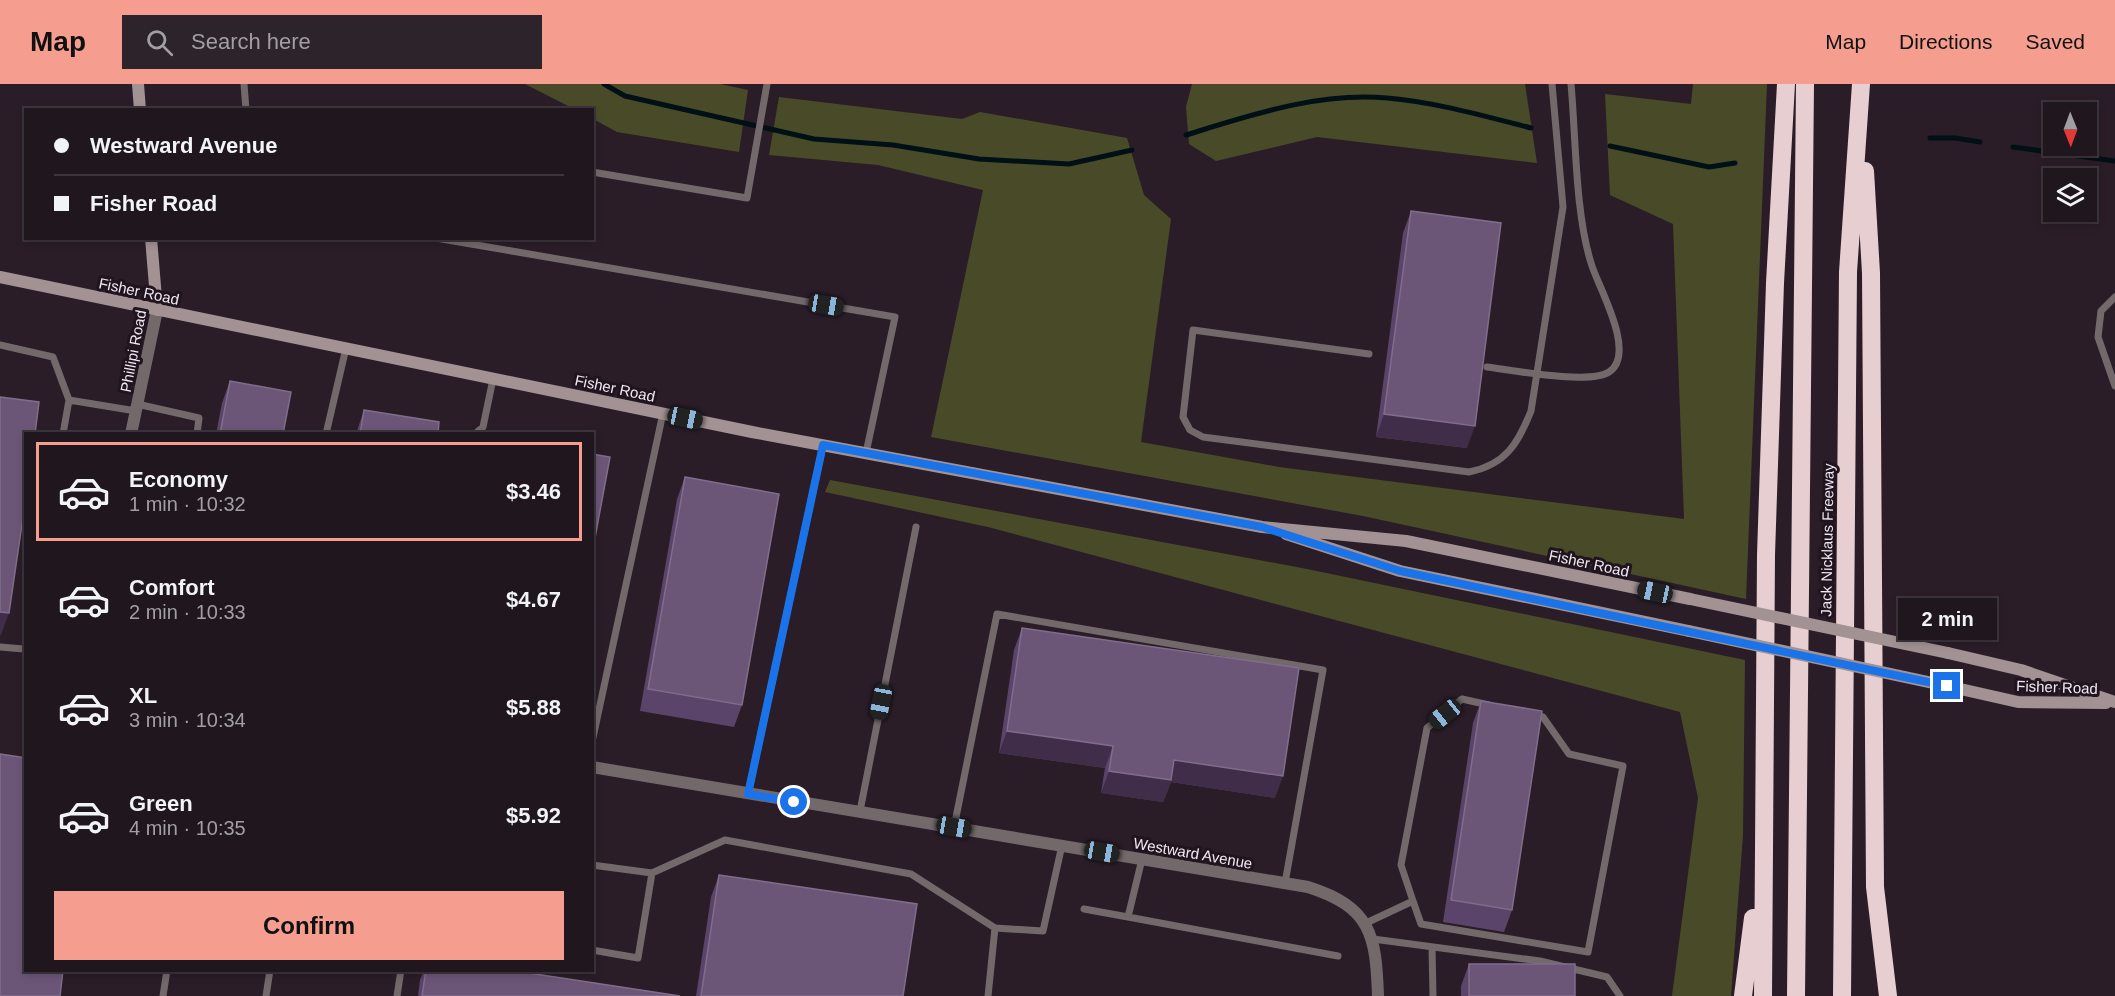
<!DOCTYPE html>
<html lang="en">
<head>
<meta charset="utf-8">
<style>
  body { margin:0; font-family:Helvetica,sans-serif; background:#2d232b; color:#f1f3f6; height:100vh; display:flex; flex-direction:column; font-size:22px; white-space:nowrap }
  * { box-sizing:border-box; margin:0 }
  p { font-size:20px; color:#a29fa4 }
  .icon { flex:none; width:33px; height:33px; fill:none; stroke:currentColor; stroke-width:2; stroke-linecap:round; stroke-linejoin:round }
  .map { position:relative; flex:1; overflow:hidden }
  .details { position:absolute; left:24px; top:348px; width:570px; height:540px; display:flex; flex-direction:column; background:#20161e; border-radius:0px; box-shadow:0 3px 9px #0003,0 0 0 2px #3d353c }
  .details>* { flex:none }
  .guide { position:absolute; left:24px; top:24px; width:570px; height:132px; border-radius:0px; box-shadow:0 3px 9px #0003,0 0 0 2px #3d353c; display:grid; align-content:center; height:132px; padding:0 30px; background:#20161e }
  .needle { width:39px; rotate:179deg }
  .tools { position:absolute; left:2043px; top:18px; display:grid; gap:12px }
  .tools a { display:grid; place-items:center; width:54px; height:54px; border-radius:0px; background:#20161e; box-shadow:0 3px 9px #0003,0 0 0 2px #3d353c; font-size:30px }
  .end { position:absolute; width:27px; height:27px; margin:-14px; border:8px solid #1a73e8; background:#fff; box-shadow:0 0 0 3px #fff }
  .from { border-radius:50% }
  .bubble { position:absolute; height:42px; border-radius:0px; background:#20161e; box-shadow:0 3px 9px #0003,0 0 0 2px #3d353c; font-size:20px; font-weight:600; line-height:42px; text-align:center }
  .car { position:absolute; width:18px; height:36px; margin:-18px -9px; border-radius:8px; box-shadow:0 0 4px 2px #0007; background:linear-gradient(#222 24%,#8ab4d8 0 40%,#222 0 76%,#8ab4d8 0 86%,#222 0) }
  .guide b { display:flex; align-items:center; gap:21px; height:57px; font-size:22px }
  .guide b+b { border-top:2px solid #3d353c }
  .guide i { width:15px; height:15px; background:#f1f3f6 }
  ul { padding:10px 0 0; list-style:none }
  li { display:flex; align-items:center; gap:18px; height:99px; margin:0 12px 9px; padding:0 18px; border:3px solid transparent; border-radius:0px }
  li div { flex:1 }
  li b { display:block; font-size:22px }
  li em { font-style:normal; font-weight:600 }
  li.active { border-color:#f59d8e }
  li>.icon { width:54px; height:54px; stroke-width:1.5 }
  .action { display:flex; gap:12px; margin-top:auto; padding:12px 30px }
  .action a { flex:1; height:69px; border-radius:0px; background:#f59d8e; color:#111; font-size:24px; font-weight:600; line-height:69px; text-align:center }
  header { display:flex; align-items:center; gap:36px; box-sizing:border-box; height:84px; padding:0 30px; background:#f59d8e; color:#111 }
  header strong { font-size:28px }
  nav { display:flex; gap:33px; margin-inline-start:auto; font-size:21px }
  .search { width:420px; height:54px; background:#2d232b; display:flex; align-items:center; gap:15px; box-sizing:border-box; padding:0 21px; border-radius:0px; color:#a29fa4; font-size:22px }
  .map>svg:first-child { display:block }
  .green { fill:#494b28 }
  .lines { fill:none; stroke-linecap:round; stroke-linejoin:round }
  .stream { stroke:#001016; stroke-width:5 }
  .service { stroke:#73696b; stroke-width:7 }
  .minor { stroke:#73696b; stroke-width:12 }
  .secondary { stroke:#a29294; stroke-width:12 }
  .motorway { stroke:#e7ced1; stroke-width:18 }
  .secondary-bridge { stroke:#a29294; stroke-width:12 }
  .wall { fill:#5a446a }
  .shaded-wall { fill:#402d4a }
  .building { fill:#6b5678; stroke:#806d8b; stroke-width:1.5 }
  .route { stroke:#1a73e8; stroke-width:8 }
  .labels { text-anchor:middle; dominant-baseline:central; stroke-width:6; stroke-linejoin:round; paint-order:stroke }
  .street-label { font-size:15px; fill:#f1e8f0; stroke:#20141f }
</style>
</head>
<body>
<header>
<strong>Map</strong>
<div class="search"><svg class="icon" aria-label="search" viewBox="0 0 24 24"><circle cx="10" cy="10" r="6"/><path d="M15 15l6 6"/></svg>Search here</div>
<nav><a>Map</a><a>Directions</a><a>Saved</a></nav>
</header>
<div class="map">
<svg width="2115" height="912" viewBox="0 0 2115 912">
  <rect width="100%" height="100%" fill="#2a1d28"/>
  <path class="green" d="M525 0H720L748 6 739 68 617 48 593 35 592 26 574 25Z
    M1192 0H1525L1537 79 1317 53 1216 77 1189 60 1186 23Z
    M1693 0H1767L1746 515 1363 432 931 353 983 106 878 81 769 71 779 13 962 35 980 28 1127 54 1144 111 1171 135 1141 358 1279 383 1684 435 1673 140 1610 111 1605 10 1691 20Z
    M830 396 1307 485 1745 576 1743 751 1731 912H1672L1698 714 1680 628 988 443 825 408Z"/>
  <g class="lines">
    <path class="stream" d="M604 0 625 12 814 55 893 61 979 75 1069 80 1132 66
      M1186 51C1251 31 1318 8 1387 14 1435 18 1484 32 1531 44
      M1930 54H1955L1980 58
      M1610 62 1709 83 1735 79
      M2013 63 2115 77"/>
    <path class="service" d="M244 0 246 26
      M592 88 747 114 767 0
      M436 154 895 233 866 369
      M2115 213 2101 227 2098 253 2115 302
      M0 261 53 273 69 316 63 350
      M1369 270 1193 246 1183 333 1190 346 1203 353 1469 388C1505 381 1518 360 1531 327L1563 123 1552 0
      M1487 283C1511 286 1590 301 1609 288 1637 270 1599 204 1592 182 1575 131 1576 54 1571 0
      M69 316 136 327
      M137 320 199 334 197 350
      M326 350 346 264
      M475 350 483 343 493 295
      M0 563 24 565
      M592 658 663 329
      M748 710 823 361
      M860 727 916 443
      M954 743 997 530 1323 586 1285 799
      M1142 775 1128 833 1338 872
      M592 781 652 789 725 756 911 790 995 844 988 912
      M1413 817 1401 781 1427 644 1462 615 1489 621
      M1084 825 1128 833
      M1364 840 1413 817 1421 840 1588 868 1623 682 1569 670 1543 633 1535 631
      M995 844 1043 847 1062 761
      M1373 855 1540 877 1607 893 1620 912
      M1432 863 1433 912
      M592 866 638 874 652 789
      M163 912 167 886
      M266 912 270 886
      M397 912 401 886"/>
    <path class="minor" d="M131 350 157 226
      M592 683 1308 803C1371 823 1376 851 1378 912"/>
    <path class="secondary" d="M138 0 140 26
      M151 154 157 226
      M0 193 752 348 1262 443 1406 457 1690 515
      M1286 450 1400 487 1689 547
      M1948 569 2021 586 2115 618
      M1947 602 2018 618 2106 619"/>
    <path class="motorway" d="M1865 87 1871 189 1875 803 1888 912
      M1743 912 1753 834
      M1763 912 1766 471 1775 199 1786 0
      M1796 912 1805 0
      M1842 912 1848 188 1861 0"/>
    <path class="secondary-bridge" d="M1690 515 1948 569
      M1689 547 1947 602"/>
  </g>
  <path class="wall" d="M1411 127 1467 364 1376 353 1403 149Z
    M230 297 283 350H216L222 319Z
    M364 326 438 350H356Z
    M685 393 742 621 734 643 640 627 677 415Z
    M1022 544 1275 714 1171 698 1163 718 1101 709 1105 684 999 669 1014 566Z
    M1481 617 1512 826 1504 848 1443 838 1473 639Z
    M719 791 903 912H696L711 813Z
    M1469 880 1575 912H1461V902Z
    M424 886H509L680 912H418L420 896Z"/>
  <path class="shaded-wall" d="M1384 330 1475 342 1467 364 1376 353Z
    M0 528 9 529 1 551H0Z
    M1007 647 1113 662 1105 684 999 669Z
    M1174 676 1283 692 1275 714 1171 698 1163 718 1101 709 1109 687Z"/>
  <path class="building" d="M1411 127 1501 139 1475 342 1384 330Z
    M230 297 291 308 283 350H220Z
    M0 313 39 318 35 350H26V413L9 529 0 528Z
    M364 326 439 338 438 350H360Z
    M592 370 610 373 592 470Z
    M685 393 779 410 742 621 648 605Z
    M1022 544 1299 584 1283 692 1174 676 1171 696 1109 687 1113 662 1007 647Z
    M1481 617 1542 627 1512 826 1451 816Z
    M0 670 26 674V886H63L60 912H0Z
    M719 791 917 820 903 912H701Z
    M1469 880H1575V912H1469Z
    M426 886H509L680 912H422Z"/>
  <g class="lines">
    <path class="route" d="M794 718 748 710 823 361 1262 443 1400 487 1947 602"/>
  </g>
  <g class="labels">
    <g class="street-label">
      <text transform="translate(139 207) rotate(12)">Fisher Road</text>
      <text transform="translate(133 267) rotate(-79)">Phillipi Road</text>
      <text transform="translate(615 304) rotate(12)">Fisher Road</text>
      <text transform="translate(1827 456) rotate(-89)">Jack Nicklaus Freeway</text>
      <text transform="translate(1589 479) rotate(12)">Fisher Road</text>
      <text transform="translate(2057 603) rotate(2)">Fisher Road</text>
      <text transform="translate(1193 769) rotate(10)">Westward Avenue</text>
    </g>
  </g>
</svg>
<div class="tools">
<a><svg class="needle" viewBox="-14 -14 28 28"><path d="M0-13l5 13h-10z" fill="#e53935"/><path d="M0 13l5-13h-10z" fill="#a29fa4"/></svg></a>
<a><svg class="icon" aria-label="layers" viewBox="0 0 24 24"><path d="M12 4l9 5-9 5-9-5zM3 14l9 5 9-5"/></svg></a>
</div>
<i class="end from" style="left:794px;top:718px"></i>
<i class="end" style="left:1947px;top:602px"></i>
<div class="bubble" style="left:1898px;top:514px;width:99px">2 min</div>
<i class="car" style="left:826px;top:221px;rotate:100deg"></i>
<i class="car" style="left:685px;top:334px;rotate:102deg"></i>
<i class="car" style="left:1655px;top:508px;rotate:282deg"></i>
<i class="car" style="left:881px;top:618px;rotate:191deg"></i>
<i class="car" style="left:1445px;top:630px;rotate:231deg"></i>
<i class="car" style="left:954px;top:743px;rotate:100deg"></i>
<i class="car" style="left:1102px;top:768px;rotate:100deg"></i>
<div class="guide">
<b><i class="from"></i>Westward Avenue</b>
<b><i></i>Fisher Road</b>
</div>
<section class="details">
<ul>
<li class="active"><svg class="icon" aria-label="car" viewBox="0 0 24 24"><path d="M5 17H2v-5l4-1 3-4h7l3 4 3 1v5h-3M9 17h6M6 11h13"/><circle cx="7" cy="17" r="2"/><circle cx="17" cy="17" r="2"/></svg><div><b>Economy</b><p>1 min · 10:32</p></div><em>$3.46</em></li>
<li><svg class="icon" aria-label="car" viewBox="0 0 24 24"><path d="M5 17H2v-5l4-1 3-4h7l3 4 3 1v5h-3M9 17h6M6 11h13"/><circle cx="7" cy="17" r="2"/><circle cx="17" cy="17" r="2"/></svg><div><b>Comfort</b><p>2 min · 10:33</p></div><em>$4.67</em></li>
<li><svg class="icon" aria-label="car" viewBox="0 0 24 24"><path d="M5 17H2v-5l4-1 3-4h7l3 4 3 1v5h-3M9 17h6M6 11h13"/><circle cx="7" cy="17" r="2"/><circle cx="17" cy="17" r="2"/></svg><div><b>XL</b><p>3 min · 10:34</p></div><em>$5.88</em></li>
<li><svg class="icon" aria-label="car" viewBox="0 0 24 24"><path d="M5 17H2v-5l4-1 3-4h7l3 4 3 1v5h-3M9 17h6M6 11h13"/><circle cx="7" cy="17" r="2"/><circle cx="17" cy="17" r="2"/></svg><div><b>Green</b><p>4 min · 10:35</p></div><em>$5.92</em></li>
</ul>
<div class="action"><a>Confirm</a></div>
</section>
</div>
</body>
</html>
